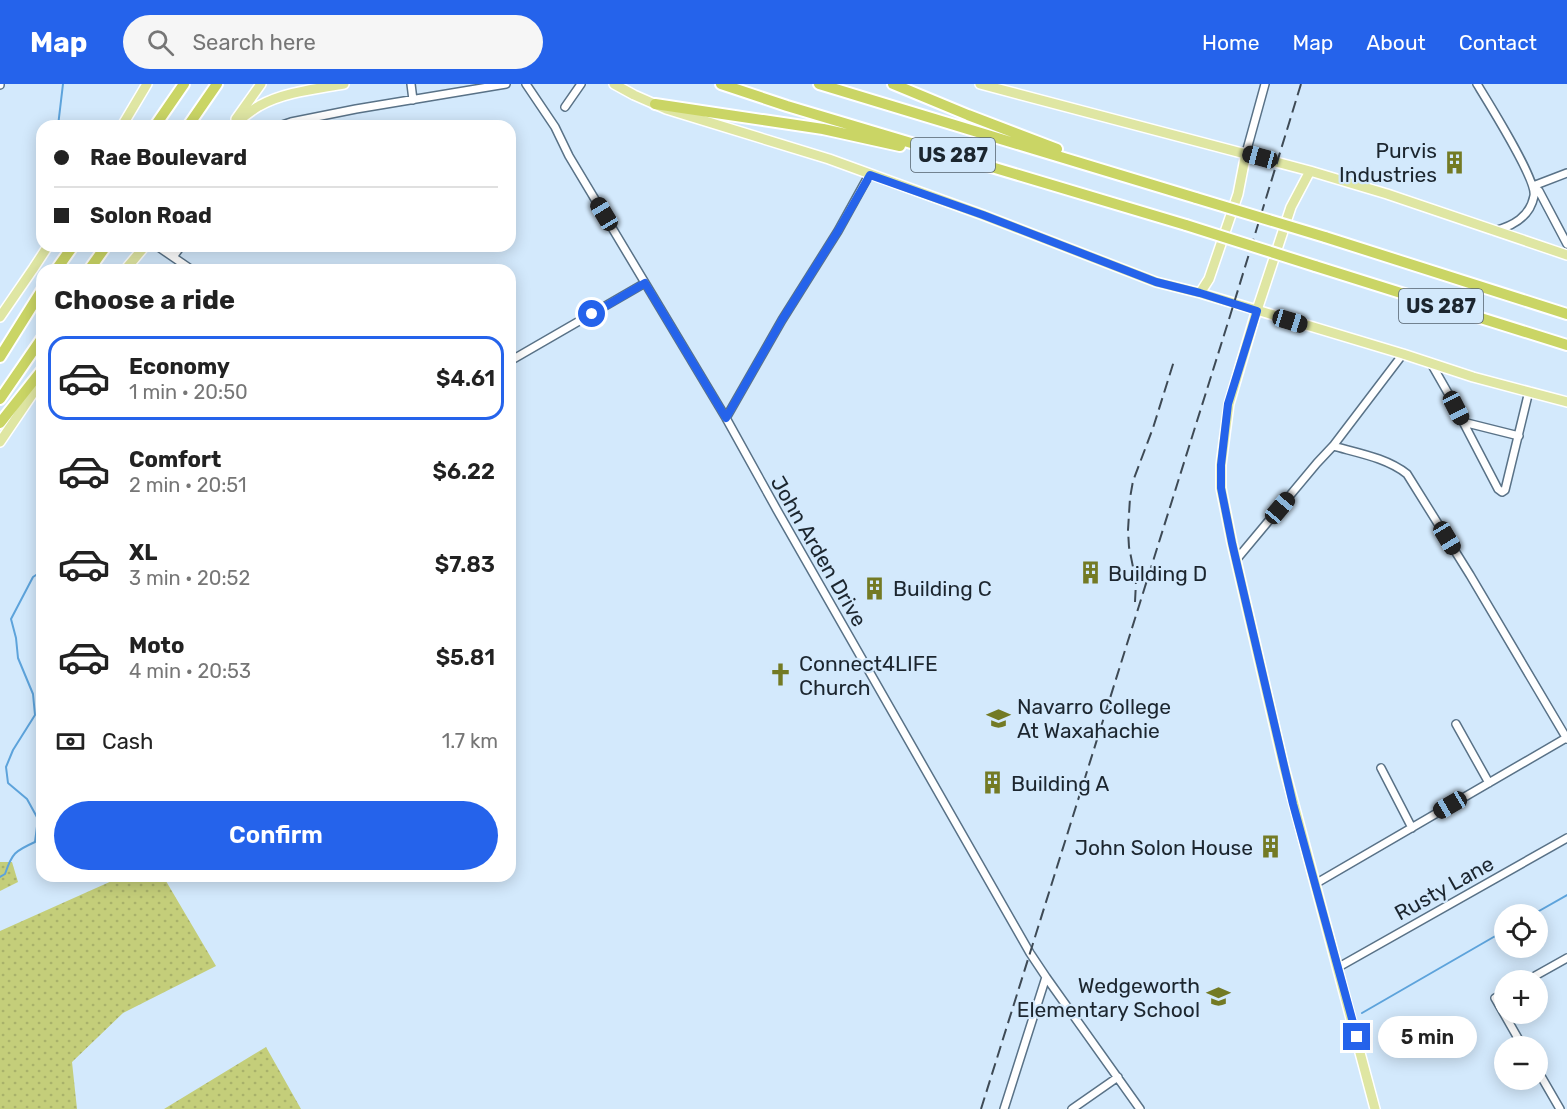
<!DOCTYPE html>
<html lang="en">
<head>
<meta charset="utf-8">
<style>
  body { margin:0; font-family:Rubik,sans-serif; background:#f6f6f6; color:#222; height:100vh; display:flex; flex-direction:column; font-size:22px; white-space:nowrap }
  * { box-sizing:border-box; margin:0 }
  p { font-size:20px; color:#767676 }
  .icon { flex:none; width:33px; height:33px; fill:none; stroke:currentColor; stroke-width:2; stroke-linecap:round; stroke-linejoin:round }
  .map { position:relative; flex:1; overflow:hidden }
  .sheet { position:absolute; left:36px; top:180px; width:480px; height:618px; display:flex; flex-direction:column; background:#fff; border-radius:18px; box-shadow:0 3px 15px #0003 }
  .sheet>* { flex:none }
  .guide { position:absolute; left:36px; top:36px; width:480px; height:132px; border-radius:18px; box-shadow:0 3px 15px #0003; display:grid; align-content:center; height:132px; padding:0 18px; background:#fff }
  .controls { position:absolute; left:1494px; top:820px; display:grid; gap:12px }
  .controls a { display:grid; place-items:center; width:54px; height:54px; border-radius:50%; background:#fff; box-shadow:0 3px 15px #0003; font-size:30px }
  .end { position:absolute; width:27px; height:27px; margin:-14px; border:8px solid #2563eb; background:#fff; box-shadow:0 0 0 3px #fff }
  .from { border-radius:50% }
  .bubble { position:absolute; height:42px; border-radius:21px; background:#fff; box-shadow:0 3px 15px #0003; font-size:20px; font-weight:600; line-height:42px; text-align:center }
  .car { position:absolute; width:18px; height:36px; margin:-18px -9px; border-radius:8px; box-shadow:0 0 4px 2px #0007; background:linear-gradient(#222 24%,#8ab4d8 0 40%,#222 0 76%,#8ab4d8 0 86%,#222 0) }
  .guide b { display:flex; align-items:center; gap:21px; height:57px; font-size:22px }
  .guide b+b { border-top:2px solid #e0e0e0 }
  .guide i { width:15px; height:15px; background:#222 }
  ul { padding:0; list-style:none }
  li { display:flex; align-items:center; gap:18px; height:84px; margin:0 12px 9px; padding:0 6px; border:3px solid transparent; border-radius:18px }
  li div { flex:1 }
  li b { display:block; font-size:22px }
  li em { font-style:normal; font-weight:600 }
  li.active { border-color:#2563eb }
  li>.icon { width:54px; height:54px; stroke-width:1.5 }
  h2 { padding:0 18px; font-size:27px; line-height:72px }
  .pay { display:flex; align-items:center; gap:15px; height:66px; padding:0 18px; font-size:22px }
  .pay p { margin-inline-start:auto }
  .action { display:flex; gap:12px; margin-top:auto; padding:12px 18px }
  .action a { flex:1; height:69px; border-radius:36px; background:#2563eb; color:#fff; font-size:24px; font-weight:600; line-height:69px; text-align:center }
  header { display:flex; align-items:center; gap:36px; box-sizing:border-box; height:84px; padding:0 30px; background:#2563eb; color:#fff }
  header strong { font-size:28px }
  nav { display:flex; gap:33px; margin-inline-start:auto; font-size:21px }
  .search { width:420px; height:54px; background:#f6f6f6; display:flex; align-items:center; gap:15px; box-sizing:border-box; padding:0 21px; border-radius:33px; color:#767676; font-size:22px }
  .map>svg:first-child { display:block }
  .grass { fill:url(#grass-dots) }
  .lines { fill:none; stroke-linecap:round; stroke-linejoin:round }
  .stream { stroke:#5da3db; stroke-width:2 }
  .minor-casing { stroke:#597287; stroke-width:10 }
  .major-casing { stroke:#fff; stroke-width:12 }
  .highway-casing { stroke:#fff; stroke-width:14 }
  .minor { stroke:#fff; stroke-width:7 }
  .major { stroke:#dfe6a3; stroke-width:9 }
  .highway { stroke:#cad565; stroke-width:10 }
  .rail { stroke:#3e4a55; stroke-width:2; stroke-dasharray:12 6; stroke-linecap:butt }
  .highway-bridge-casing { stroke:#fff; stroke-width:14; stroke-linecap:butt }
  .highway-bridge { stroke:#cad565; stroke-width:10 }
  .route { stroke:#2563eb; stroke-width:8 }
  .labels { text-anchor:middle; dominant-baseline:central; stroke-width:4.5; stroke-linejoin:round; paint-order:stroke }
  .shield { fill:#d3e9fc; stroke:#53606c; stroke-width:1.5 }
  .shield-label { font-size:20px; font-weight:bold; fill:#1c262f }
  .poi-label { font-size:21px; fill:#1c262f; stroke:#d3e9fc; text-anchor:start }
  .street-label { font-size:21px; fill:#1c262f; stroke:#d3e9fc }
</style>
</head>
<body>
<header>
<strong>Map</strong>
<div class="search"><svg class="icon" aria-label="search" viewBox="0 0 24 24"><circle cx="10" cy="10" r="6"/><path d="M15 15l6 6"/></svg>Search here</div>
<nav><a>Home</a><a>Map</a><a>About</a><a>Contact</a></nav>
</header>
<div class="map">
<svg width="1567" height="1025" viewBox="0 0 1567 1025">
  <defs>
    <pattern id="grass-dots" width="8" height="8" patternUnits="userSpaceOnUse" patternTransform="scale(1.5)"><rect width="8" height="8" fill="#c4ce7a"/><path d="M2 2h.1M6 6h.1" fill="none" stroke="#a8b16a" stroke-width="1.8" stroke-linecap="round"/></pattern>
  </defs>
  <rect width="100%" height="100%" fill="#d3e9fc"/>
  <path class="grass" d="M0 778H12L18 798 0 807Z
    M123 792H163L216 882 123 929 72 978 77 1025H0V847Z
    M266 963 301 1025H164Z"/>
  <g class="lines">
    <path class="stream" d="M58 42 63 0
      M0 793 5 790C12 769 15 767 35 758L38 735 27 715 8 699 6 683 13 666 35 631 33 610 18 574 16 554 11 535 33 493 42 487
      M1532 831 1567 811
      M1362 929 1504 847"/>
    <defs>
      <path id="minor" d="M411 0 413 16
        M526 0 555 43 569 72 726 334 777 426 1030 869 1046 893 1140 1025
        M1477 0C1488 18 1537 96 1534 112 1530 133 1513 142 1494 147
        M0 1V0
        M565 23 581 0
        M279 42 291 38 356 25 506 0
        M1246 69 1265 0
        M1567 89 1533 102 1539 107 1567 160
        M157 162 192 186
        M173 173 181 162
        M510 277 645 199
        M1432 281 1448 309 1498 405 1502 408 1505 406 1529 307
        M726 334 782 236 838 147 869 91
        M1463 338 1519 352
        M1333 362C1358 369 1387 374 1407 390L1470 491 1567 655
        M1236 476 1317 379 1333 362 1403 270
        M1456 640 1489 699
        M1381 684 1412 744
        M1315 800 1566 654
        M1337 884 1567 754
        M1526 897 1567 874
        M1504 909 1495 914 1523 963
        M1538 987 1560 1025
        M1004 1025 1046 893
        M1072 1025 1118 993"/>
      <path id="major" d="M614 0 634 11 666 25 829 75 983 131 1156 198 1200 209 1403 270 1473 293 1567 318
        M980 0 1310 87 1387 110 1567 171
        M236 35 261 0
        M122 42 147 0
        M232 42C241 35 249 28 259 22 284 8 316 5 344 0
        M1310 87 1291 123 1255 232 1229 320 1221 381V404L1232 459 1284 683 1375 1025
        M125 186 145 162
        M1200 209 1209 195 1238 110 1246 69
        M0 233 33 185 48 162
        M0 358 42 296"/>
      <path id="highway" d="M721 0 787 22 1186 141
        M819 0 1196 114
        M893 0 968 31 1057 65
        M655 20 823 45 900 62
        M155 42 184 0
        M188 42 217 0
        M1325 153 1567 230
        M1315 182 1567 261
        M56 186 73 162
        M89 186 106 162
        M0 273 42 206
        M0 315 42 254
        M0 339 42 286"/>
    </defs>
    <use href="#minor" class="minor-casing"/>
    <use href="#major" class="major-casing"/>
    <use href="#highway" class="highway-casing"/>
    <use href="#minor" class="minor"/>
    <use href="#major" class="major"/>
    <use href="#highway" class="highway"/>
    <path class="rail" d="M1135 518 1136 498 1129 463 1128 446 1130 414 1133 397 1153 344 1174 277
      M981 1025 1230 232 1301 0"/>
    <defs>
      <path id="highway-bridge" d="M1196 114 1325 153
        M1186 141 1315 182"/>
    </defs>
    <use href="#highway-bridge" class="highway-bridge-casing"/>
    <use href="#highway-bridge" class="highway-bridge"/>
  </g>
  <g class="lines">
    <path class="route" d="M592 230 645 199 726 334 782 236 838 147 870 91 983 131 1156 198 1200 209 1257 227 1228 320 1221 381V404L1232 459 1293 720 1357 953"/>
  </g>
  <defs>
    <symbol id="building-bare" viewBox="-9 -9 18 18"><path d="M-4-6H4V6H1V3H-1V6H-4ZM-2.5-4.3h1.7v1.8h-1.7ZM.8-4.3h1.7v1.8H.8ZM-2.5-1h1.7V.8h-1.7ZM.8-1h1.7V.8H.8Z" fill="#737a24" stroke="#d3e9fc" stroke-width="2.5" paint-order="stroke"/></symbol>
    <symbol id="church-bare" viewBox="-9 -9 18 18"><path d="M-1.2-6h2.4v3.5h3.3v2.4h-3.3V6h-2.4V-.1h-3.3v-2.4h3.3Z" fill="#737a24" stroke="#d3e9fc" stroke-width="2.5" paint-order="stroke"/></symbol>
    <symbol id="university-bare" viewBox="-9 -9 18 18"><path d="M0-5L7-2L0 1L-7-2ZM-4 1L0 2.5L4 1V4Q0 6-4 4Z" fill="#737a24" stroke="#d3e9fc" stroke-width="2.5" paint-order="stroke"/></symbol>
    <symbol id="school-bare" viewBox="-9 -9 18 18"><path d="M0-5L7-2L0 1L-7-2ZM-4 1L0 2.5L4 1V4Q0 6-4 4Z" fill="#737a24" stroke="#d3e9fc" stroke-width="2.5" paint-order="stroke"/></symbol>
  </defs>
  <g fill-rule="evenodd">
    <use href="#building-bare" x="1438" y="62" width="33" height="33"/>
    <use href="#building-bare" x="1074" y="472" width="33" height="33"/>
    <use href="#building-bare" x="858" y="488" width="33" height="33"/>
    <use href="#church-bare" x="764" y="574" width="33" height="33"/>
    <use href="#university-bare" x="982" y="618" width="33" height="33"/>
    <use href="#building-bare" x="976" y="682" width="33" height="33"/>
    <use href="#building-bare" x="1254" y="746" width="33" height="33"/>
    <use href="#school-bare" x="1202" y="896" width="33" height="33"/>
  </g>
  <g class="labels">
    <g class="shield">
      <rect x="911" y="54" width="84" height="34" rx="4.5"/>
      <rect x="1399" y="205" width="84" height="34" rx="4.5"/>
    </g>
    <g class="shield-label">
      <text x="953" y="71">US 287</text>
      <text x="1441" y="222">US 287</text>
    </g>
    <g class="poi-label">
      <text x="1437" y="66" text-anchor="end">Purvis<tspan x="1437" dy="24">Industries</tspan></text>
      <text x="1108" y="489">Building D</text>
      <text x="893" y="504">Building C</text>
      <text x="799" y="579">Connect4LIFE<tspan x="799" dy="24">Church</tspan></text>
      <text x="1017" y="622">Navarro College<tspan x="1017" dy="24">At Waxahachie</tspan></text>
      <text x="1011" y="699">Building A</text>
      <text x="1253" y="763" text-anchor="end">John Solon House</text>
      <text x="1200" y="901" text-anchor="end">Wedgeworth<tspan x="1200" dy="24">Elementary School</tspan></text>
    </g>
    <g class="street-label">
      <text transform="translate(819 467) rotate(60)">John Arden Drive</text>
      <text transform="translate(1444 804) rotate(-29)">Rusty Lane</text>
    </g>
  </g>
</svg>
<div class="controls">
<a><svg class="icon" aria-label="locate" viewBox="0 0 24 24"><circle cx="12" cy="12" r="6"/><path d="M12 2v4M12 18v4M2 12h4M18 12h4"/></svg></a>
<a>+</a>
<a>−</a>
</div>
<i class="end from" style="left:592px;top:230px"></i>
<i class="end" style="left:1357px;top:953px"></i>
<div class="bubble" style="left:1378px;top:932px;width:99px">5 min</div>
<i class="car" style="left:1260px;top:73px;rotate:285deg"></i>
<i class="car" style="left:604px;top:130px;rotate:329deg"></i>
<i class="car" style="left:1290px;top:237px;rotate:107deg"></i>
<i class="car" style="left:1456px;top:324px;rotate:153deg"></i>
<i class="car" style="left:1280px;top:424px;rotate:40deg"></i>
<i class="car" style="left:1447px;top:454px;rotate:149deg"></i>
<i class="car" style="left:1450px;top:721px;rotate:240deg"></i>
<div class="guide">
<b><i class="from"></i>Rae Boulevard</b>
<b><i></i>Solon Road</b>
</div>
<section class="sheet">
<h2>Choose a ride</h2>
<ul>
<li class="active"><svg class="icon" aria-label="car" viewBox="0 0 24 24"><path d="M5 17H2v-5l4-1 3-4h7l3 4 3 1v5h-3M9 17h6M6 11h13"/><circle cx="7" cy="17" r="2"/><circle cx="17" cy="17" r="2"/></svg><div><b>Economy</b><p>1 min · 20:50</p></div><em>$4.61</em></li>
<li><svg class="icon" aria-label="car" viewBox="0 0 24 24"><path d="M5 17H2v-5l4-1 3-4h7l3 4 3 1v5h-3M9 17h6M6 11h13"/><circle cx="7" cy="17" r="2"/><circle cx="17" cy="17" r="2"/></svg><div><b>Comfort</b><p>2 min · 20:51</p></div><em>$6.22</em></li>
<li><svg class="icon" aria-label="car" viewBox="0 0 24 24"><path d="M5 17H2v-5l4-1 3-4h7l3 4 3 1v5h-3M9 17h6M6 11h13"/><circle cx="7" cy="17" r="2"/><circle cx="17" cy="17" r="2"/></svg><div><b>XL</b><p>3 min · 20:52</p></div><em>$7.83</em></li>
<li><svg class="icon" aria-label="car" viewBox="0 0 24 24"><path d="M5 17H2v-5l4-1 3-4h7l3 4 3 1v5h-3M9 17h6M6 11h13"/><circle cx="7" cy="17" r="2"/><circle cx="17" cy="17" r="2"/></svg><div><b>Moto</b><p>4 min · 20:53</p></div><em>$5.81</em></li>
</ul>
<div class="pay"><svg class="icon" aria-label="cash" viewBox="0 0 24 24"><path d="M3 7h18v10H3z"/><circle cx="12" cy="12" r="2"/></svg>Cash<p>1.7 km</p></div>
<div class="action"><a>Confirm</a></div>
</section>
</div>
</body>
</html>
